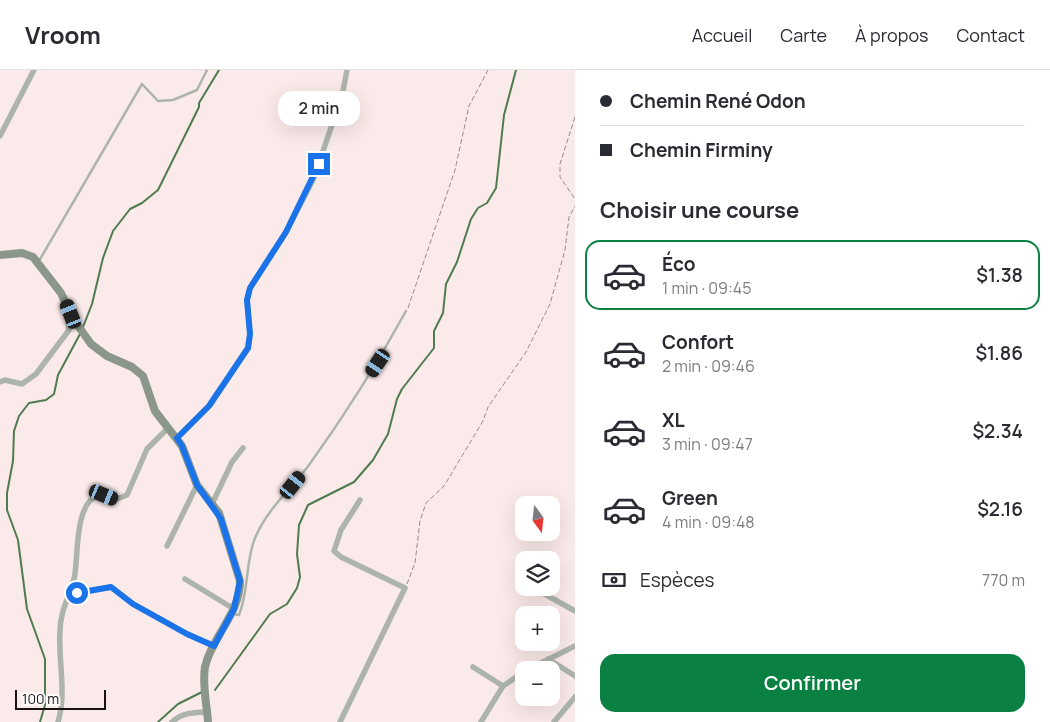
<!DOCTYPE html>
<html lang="fr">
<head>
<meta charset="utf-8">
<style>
  body { margin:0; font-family:Manrope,sans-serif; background:#f7f7f7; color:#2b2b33; height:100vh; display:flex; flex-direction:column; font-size:19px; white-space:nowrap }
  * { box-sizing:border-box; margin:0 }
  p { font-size:16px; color:#7c7c81 }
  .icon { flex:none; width:28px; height:28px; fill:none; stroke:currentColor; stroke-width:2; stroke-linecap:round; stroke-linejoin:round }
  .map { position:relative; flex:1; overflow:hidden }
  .side { display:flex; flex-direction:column; background:#fff; width:475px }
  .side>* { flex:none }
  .guide { display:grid; align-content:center; height:110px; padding:0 25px; background:#fff }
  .needle { width:32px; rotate:165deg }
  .controls { position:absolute; left:515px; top:426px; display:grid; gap:10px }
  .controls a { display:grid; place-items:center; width:45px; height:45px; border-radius:10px; background:#fff; box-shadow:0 5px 20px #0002; font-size:25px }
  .scale { position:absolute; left:15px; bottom:12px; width:91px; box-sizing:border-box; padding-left:5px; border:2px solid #1a1111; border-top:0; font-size:14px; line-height:18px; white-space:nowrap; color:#1a1111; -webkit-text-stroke:4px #fcfcfc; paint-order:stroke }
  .end { position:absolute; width:22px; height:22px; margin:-11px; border:6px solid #1a73e8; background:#fff; box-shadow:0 0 0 2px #fff }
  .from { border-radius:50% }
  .bubble { position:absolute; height:35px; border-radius:15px; background:#fff; box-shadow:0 5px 20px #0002; font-size:16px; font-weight:600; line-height:35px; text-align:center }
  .car { position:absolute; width:15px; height:30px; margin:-15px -8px; border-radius:6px; box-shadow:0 0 4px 1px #0007; background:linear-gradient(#222 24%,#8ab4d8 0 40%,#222 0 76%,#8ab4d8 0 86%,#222 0) }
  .guide b { display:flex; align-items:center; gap:18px; height:48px; font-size:19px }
  .guide b+b { border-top:1px solid #e1e1e2 }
  .guide i { width:12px; height:12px; background:#2b2b33 }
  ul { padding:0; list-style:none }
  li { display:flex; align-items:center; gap:15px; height:70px; margin:0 10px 8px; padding:0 15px; border:2px solid transparent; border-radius:15px }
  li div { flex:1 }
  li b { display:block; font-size:19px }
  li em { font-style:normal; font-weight:600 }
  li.current { border-color:#0b8043 }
  li>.icon { width:45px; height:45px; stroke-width:1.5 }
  h2 { padding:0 25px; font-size:22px; line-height:60px }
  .pay { display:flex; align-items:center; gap:12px; height:55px; padding:0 25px; font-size:19px }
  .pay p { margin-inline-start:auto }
  .button { display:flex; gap:10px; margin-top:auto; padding:10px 25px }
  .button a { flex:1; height:58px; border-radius:15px; background:#0b8043; color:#fff; font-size:20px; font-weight:600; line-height:58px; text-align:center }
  header { display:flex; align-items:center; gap:30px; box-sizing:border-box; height:70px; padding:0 25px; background:#fff; border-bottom:1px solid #e1e1e2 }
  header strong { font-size:24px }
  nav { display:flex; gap:28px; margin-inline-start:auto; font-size:18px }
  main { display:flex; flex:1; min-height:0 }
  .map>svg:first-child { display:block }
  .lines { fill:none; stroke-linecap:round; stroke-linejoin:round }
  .stream { stroke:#507b51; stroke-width:2 }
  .path { stroke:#988a8a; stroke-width:1; stroke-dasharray:5 2.5; stroke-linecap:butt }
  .lane { stroke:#acb4ac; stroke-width:2.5 }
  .street { stroke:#acb4ac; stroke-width:5.5 }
  .secondary { stroke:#8b978b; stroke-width:8 }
  .route { stroke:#1a73e8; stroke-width:6 }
</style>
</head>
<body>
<header>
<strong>Vroom</strong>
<nav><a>Accueil</a><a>Carte</a><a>À propos</a><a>Contact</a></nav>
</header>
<main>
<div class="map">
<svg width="575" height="652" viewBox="0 0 575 652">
  <rect width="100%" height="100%" fill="#fbeaea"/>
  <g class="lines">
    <path class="stream" d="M83 257 92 234 103 188 113 161 130 139 142 133 158 120 199 37V33L219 0
      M215 620 270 544 287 534 297 518 300 507 297 484 299 455 308 435 354 412 373 390 388 364 397 329 402 319 434 278V261L443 243 446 214 457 192 471 149 478 138 487 133 496 118 504 45 516 0
      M40 652 45 635V589L27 539 18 470 7 440V423L13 391 14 361 19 346 29 333 46 330 54 324 58 305 80 264
      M158 652 178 634 202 622"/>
    <path class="path" d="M575 47 560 94V107L575 129
      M408 238 455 100 469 36 488 0
      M407 514 415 493 420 451 426 433 444 416 483 351 488 337 526 282 550 234 565 180 569 147 575 136"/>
    <path class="lane" d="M39 191 142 14 158 31 173 30 197 20 207 0
      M234 544 239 545C249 521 245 493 255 468 267 439 291 419 309 395 345 345 377 294 406 241"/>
    <path class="street" d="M0 66 34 0
      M0 312 5 310 22 314 36 304 69 260 68 247 71 244
      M177 368 209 336 248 278 250 264 247 230 250 218 286 162 313 110 342 26 347 0
      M212 434 232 392 243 378
      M167 476 197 415
      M185 509 234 539
      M69 522 77 523 111 517 133 534 187 564 215 576
      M541 522 575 541
      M548 589 575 606
      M473 597 503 616
      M527 600 575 576
      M58 652C67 623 58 590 60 561 60 542 69 527 74 509 79 490 73 435 98 425L117 429 127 425 147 379 168 358
      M172 652C183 642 194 643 207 642
      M340 652 405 518 341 487 334 481 341 460 360 430
      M481 652 503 616 524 602
      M554 652 575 627"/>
    <path class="secondary" d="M0 185 22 183 33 187 61 223 74 250 91 274 107 286 132 297 143 306 155 341 182 376 197 415 219 443 240 511C240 544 212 566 205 597 202 615 207 635 208 652"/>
  </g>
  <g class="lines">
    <path class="route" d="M77 523 111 517 133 534 187 564 214 576 234 539 240 511 221 449 197 415 182 376 177 368 209 336 248 278 250 264 247 230 250 218 286 162 319 94"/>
  </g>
</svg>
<div class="controls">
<a><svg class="needle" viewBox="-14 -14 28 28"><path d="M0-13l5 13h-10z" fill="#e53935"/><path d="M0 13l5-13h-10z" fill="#7c7c81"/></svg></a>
<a><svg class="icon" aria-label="layers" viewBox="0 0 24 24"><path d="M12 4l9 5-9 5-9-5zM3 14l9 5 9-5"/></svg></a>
<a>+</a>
<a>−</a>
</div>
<div class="scale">100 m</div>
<i class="end from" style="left:77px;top:523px"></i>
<i class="end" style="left:319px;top:94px"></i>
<div class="bubble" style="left:278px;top:21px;width:82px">2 min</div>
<i class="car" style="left:71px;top:244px;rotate:338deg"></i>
<i class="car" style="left:378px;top:293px;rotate:214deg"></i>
<i class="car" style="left:293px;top:415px;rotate:39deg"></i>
<i class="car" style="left:104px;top:425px;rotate:112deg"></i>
</div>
<section class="side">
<div class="guide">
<b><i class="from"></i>Chemin René Odon</b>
<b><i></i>Chemin Firminy</b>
</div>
<h2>Choisir une course</h2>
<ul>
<li class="current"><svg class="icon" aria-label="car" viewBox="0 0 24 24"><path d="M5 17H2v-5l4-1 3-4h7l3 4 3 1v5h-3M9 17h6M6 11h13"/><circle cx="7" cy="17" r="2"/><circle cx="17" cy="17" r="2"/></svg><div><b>Éco</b><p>1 min · 09:45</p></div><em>$1.38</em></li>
<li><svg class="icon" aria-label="car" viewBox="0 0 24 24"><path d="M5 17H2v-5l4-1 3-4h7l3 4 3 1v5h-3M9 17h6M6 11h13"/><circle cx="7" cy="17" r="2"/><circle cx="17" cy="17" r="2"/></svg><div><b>Confort</b><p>2 min · 09:46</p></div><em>$1.86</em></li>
<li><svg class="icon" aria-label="car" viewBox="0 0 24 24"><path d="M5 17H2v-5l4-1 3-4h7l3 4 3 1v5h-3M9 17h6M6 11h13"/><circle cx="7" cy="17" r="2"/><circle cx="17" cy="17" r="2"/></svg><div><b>XL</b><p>3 min · 09:47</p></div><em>$2.34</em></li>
<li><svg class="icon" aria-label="car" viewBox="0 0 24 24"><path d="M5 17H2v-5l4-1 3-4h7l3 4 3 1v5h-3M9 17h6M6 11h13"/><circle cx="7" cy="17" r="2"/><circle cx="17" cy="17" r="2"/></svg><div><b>Green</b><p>4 min · 09:48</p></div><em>$2.16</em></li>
</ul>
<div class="pay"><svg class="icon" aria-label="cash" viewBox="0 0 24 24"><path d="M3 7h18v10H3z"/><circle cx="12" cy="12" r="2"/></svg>Espèces<p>770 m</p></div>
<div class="button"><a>Confirmer</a></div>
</section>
</main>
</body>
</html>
